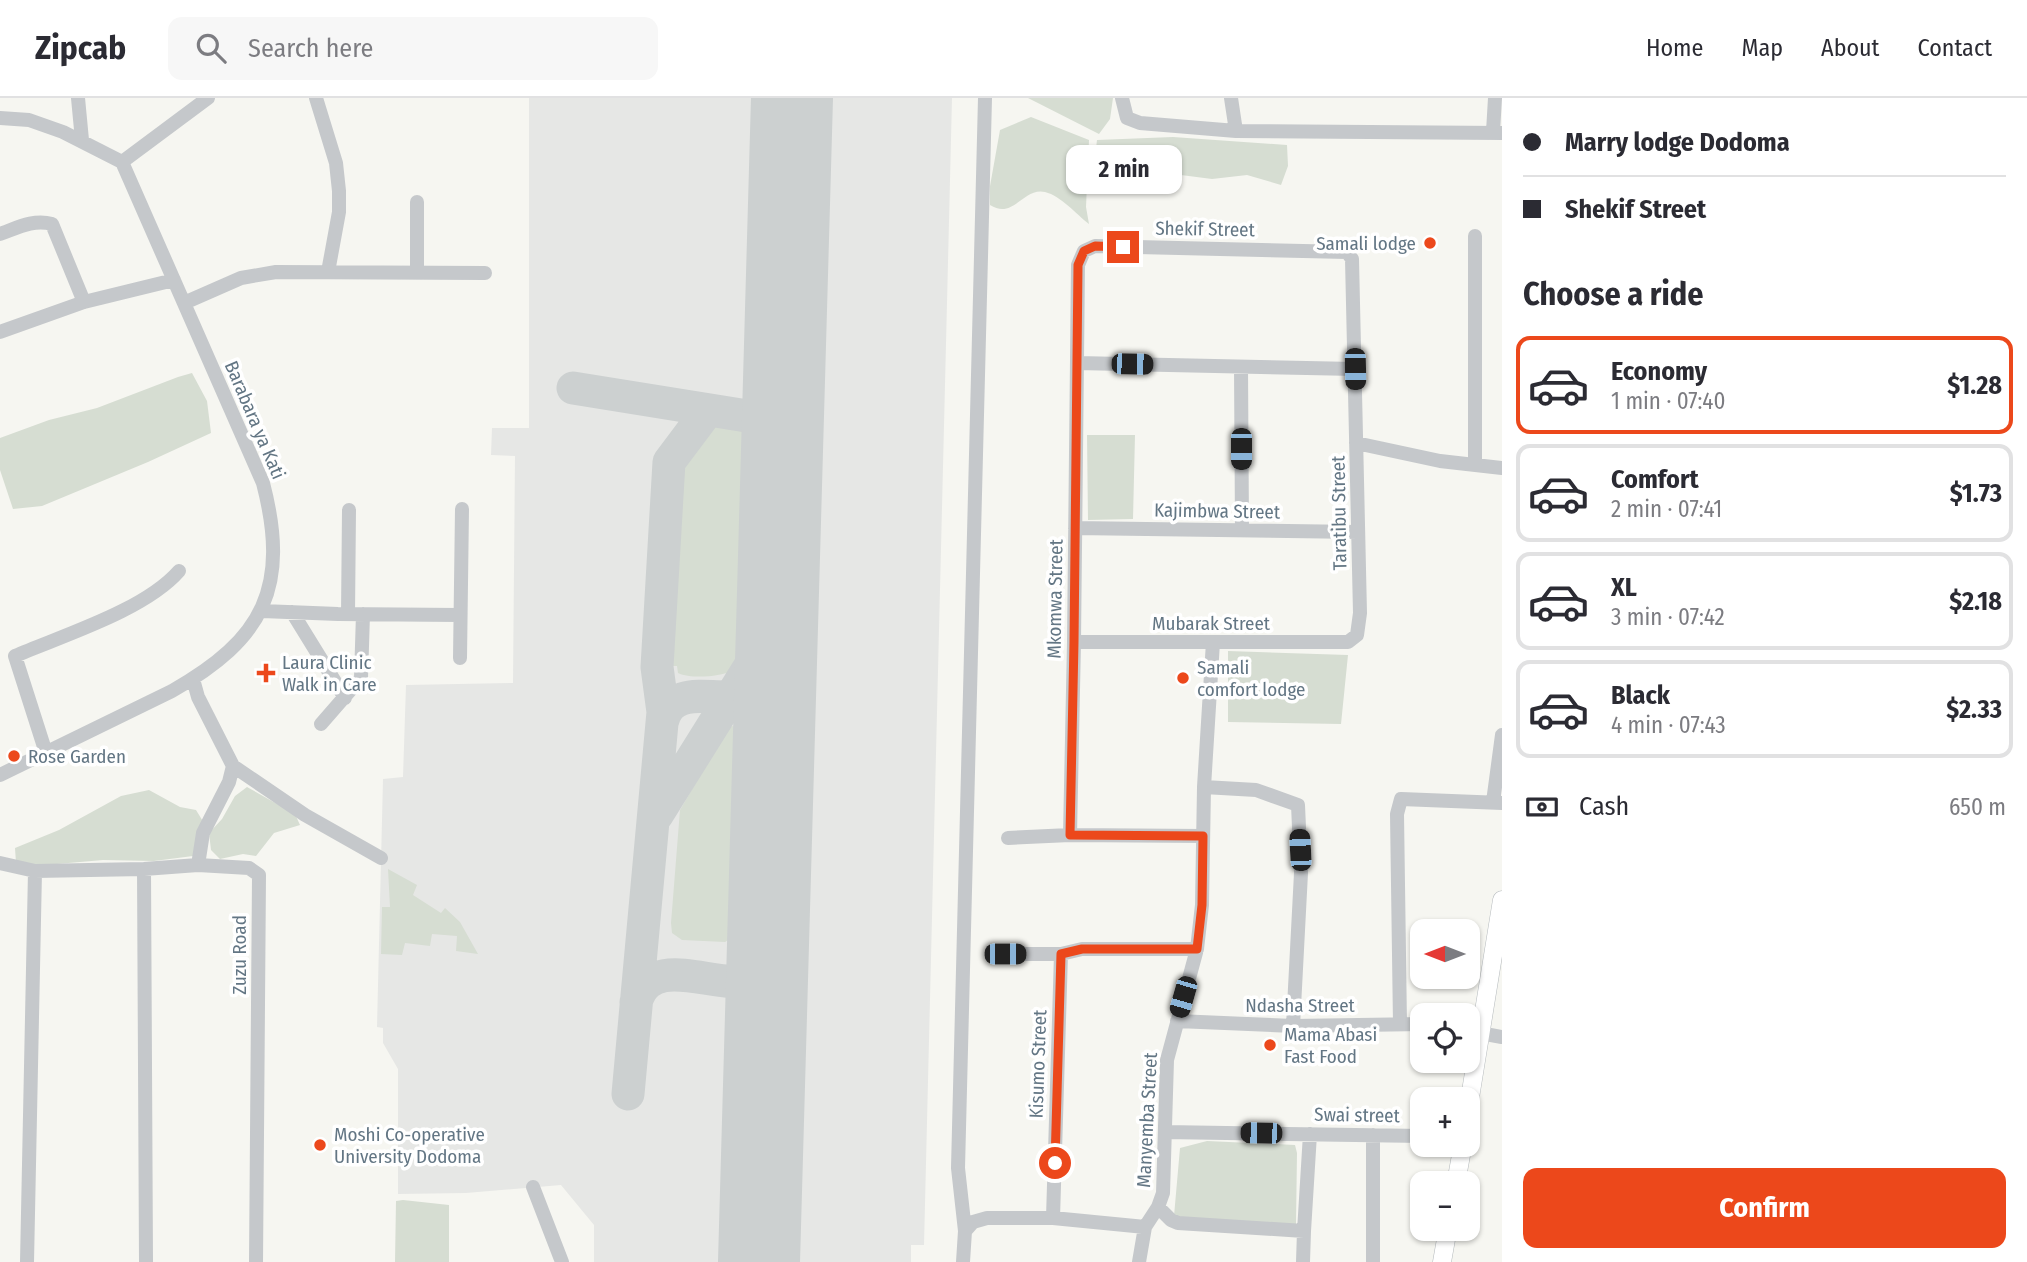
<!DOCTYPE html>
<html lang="en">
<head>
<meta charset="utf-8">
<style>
  body { margin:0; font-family:"Fira Sans Condensed",sans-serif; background:#f7f7f7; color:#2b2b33; height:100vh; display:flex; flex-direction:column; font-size:26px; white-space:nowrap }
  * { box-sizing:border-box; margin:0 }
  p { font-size:23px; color:#7c7c81 }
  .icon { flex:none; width:38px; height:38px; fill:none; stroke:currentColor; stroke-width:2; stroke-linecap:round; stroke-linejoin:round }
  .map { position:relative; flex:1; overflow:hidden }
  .panel { display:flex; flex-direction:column; background:#fff; width:525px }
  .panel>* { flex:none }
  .hud { display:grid; align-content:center; height:154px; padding:0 21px; background:#fff }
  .needle { width:46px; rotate:270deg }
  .controls { position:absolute; left:1410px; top:821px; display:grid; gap:14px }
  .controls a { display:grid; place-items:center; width:70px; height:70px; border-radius:14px; background:#fff; box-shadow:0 2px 5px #0004; font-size:35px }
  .end { position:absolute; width:32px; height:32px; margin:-16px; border:9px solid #ec481b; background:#fff; box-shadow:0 0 0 4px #fff }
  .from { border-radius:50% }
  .bubble { position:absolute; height:49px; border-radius:14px; background:#fff; box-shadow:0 2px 5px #0004; font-size:23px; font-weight:700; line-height:49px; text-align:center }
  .car { position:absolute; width:21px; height:42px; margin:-21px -10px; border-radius:9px; box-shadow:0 0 5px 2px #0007; background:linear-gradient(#222 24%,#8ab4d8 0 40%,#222 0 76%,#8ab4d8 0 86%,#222 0) }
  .hud b { display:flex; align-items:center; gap:24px; height:66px; font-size:26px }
  .hud b+b { border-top:2px solid #e1e1e2 }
  .hud i { width:18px; height:18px; background:#2b2b33 }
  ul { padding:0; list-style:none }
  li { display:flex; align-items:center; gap:21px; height:98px; margin:0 14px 10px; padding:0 7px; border:4px solid #e1e1e2; border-radius:14px }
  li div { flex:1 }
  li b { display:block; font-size:26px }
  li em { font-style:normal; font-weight:700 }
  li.selected { border-color:#ec481b }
  li>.icon { width:63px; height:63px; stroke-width:1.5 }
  h2 { padding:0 21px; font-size:32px; line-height:84px }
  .pay { display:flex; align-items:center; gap:18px; height:77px; padding:0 21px; font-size:26px }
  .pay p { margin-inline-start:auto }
  .button { display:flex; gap:14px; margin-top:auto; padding:14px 21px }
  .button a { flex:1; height:80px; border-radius:14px; background:#ec481b; color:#fff; font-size:28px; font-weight:700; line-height:80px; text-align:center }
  header { display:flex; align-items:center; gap:42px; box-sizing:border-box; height:98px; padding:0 35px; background:#fff; border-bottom:2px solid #e1e1e2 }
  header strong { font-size:33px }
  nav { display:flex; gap:38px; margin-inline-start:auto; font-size:24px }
  .search { width:490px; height:63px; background:#f7f7f7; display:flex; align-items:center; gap:18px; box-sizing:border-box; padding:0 24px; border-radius:14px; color:#7c7c81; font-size:26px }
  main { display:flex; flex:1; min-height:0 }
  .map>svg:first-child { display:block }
  .built { fill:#e6e7e5 }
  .green { fill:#d6ddd2 }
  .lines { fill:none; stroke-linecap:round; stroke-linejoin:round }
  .taxiway { stroke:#ccd0d0; stroke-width:33 }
  .runway { stroke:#ccd0d0; stroke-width:82 }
  .major-casing { stroke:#b5babd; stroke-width:19 }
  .minor { stroke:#c5c8cb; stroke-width:14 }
  .major { stroke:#fff; stroke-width:18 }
  .route { stroke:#ec481b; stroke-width:9 }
  .poi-dot { fill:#ec481b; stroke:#fff; stroke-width:2.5 }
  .labels { text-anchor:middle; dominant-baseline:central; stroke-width:7; stroke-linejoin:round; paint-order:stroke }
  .street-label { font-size:19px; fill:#637684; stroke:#fff }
  .poi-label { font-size:19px; fill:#637684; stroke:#fff; text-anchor:start }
</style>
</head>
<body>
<header>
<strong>Zipcab</strong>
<div class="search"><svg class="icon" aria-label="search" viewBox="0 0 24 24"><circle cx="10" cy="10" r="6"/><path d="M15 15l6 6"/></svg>Search here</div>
<nav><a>Home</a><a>Map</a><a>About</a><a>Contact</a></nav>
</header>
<main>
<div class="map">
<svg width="1502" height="1164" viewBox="0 0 1502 1164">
  <rect width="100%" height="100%" fill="#f6f6f1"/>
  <path class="built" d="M529 0H952L924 1147H911V1164H594V1127L561 1087 466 1095 398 1096V971L383 945V930L377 929 383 681 403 679 406 587 513 585 515 358 491 357 492 330H529Z"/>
  <path class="green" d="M1028 0H1113L1110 21 1099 36Z
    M1031 19 1089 42 1086 109 1089 126C1076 116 1061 98 1045 94 1023 89 1014 122 990 107V88L1000 32Z
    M1173 39 1287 47 1288 68 1281 87 1247 77 1212 81 1181 77 1093 76 1097 42Z
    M192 275 207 303 211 335 148 364 42 408 13 411 0 372V340L49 322 97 310 178 279Z
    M713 323C729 324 746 324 752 341L747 533 732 573C719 579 691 581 678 575L677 568H667L681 360Z
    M1087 337H1135L1133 421 1088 422Z
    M1228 553 1348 557 1341 626 1228 624Z
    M733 628 745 633 738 833 730 841 725 844 682 842 672 835 671 825 680 712 728 629Z
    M247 689 295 716 300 727 274 735 256 758 243 756 220 761 211 752 209 735 222 721 235 698Z
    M149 692 180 709 196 712 204 725 193 758 154 763 103 762 34 768 16 765 15 750 59 732 121 698Z
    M388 771 417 787 413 797 441 815 445 810 460 824 478 856 456 853 457 838 432 836 430 848 405 845 402 857 381 856 382 809H390Z
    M1207 1043 1295 1047 1297 1055 1296 1126H1204L1174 1118 1180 1050Z
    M403 1102 449 1107V1164H395L396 1103Z"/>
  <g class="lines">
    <path class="taxiway" d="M573 290 784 324
      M662 625C672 579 728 610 759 594 766 591 770 584 774 578
      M657 717 765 544 777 514
      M736 882 756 892 765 906
      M636 904C653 851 718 894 750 881 759 877 763 868 767 860
      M628 996 663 614 657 569 669 364 708 312"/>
    <path class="runway" d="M759 1164 792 0"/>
    <defs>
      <path id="major" d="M1468 1012 1502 802
        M1456 1085 1463 1046
        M1442 1164 1448 1130"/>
    </defs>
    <use href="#major" class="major-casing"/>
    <path class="minor" d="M78 0 82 42
      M316 0 336 65 339 93V114L328 174
      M1122 0 1127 20 1140 25 1236 33 1502 35
      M1231 0 1236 33
      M0 20 29 22 63 34 122 64 263 385C290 489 264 541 172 593L0 677
      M1493 34 1495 0
      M122 64 208 0
      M0 136C17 130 33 121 52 126L84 204
      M417 175V104
      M184 205 241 180 276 174 485 175
      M0 234 84 204 174 182
      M1077 265 1355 271
      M1241 269 1242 432
      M1356 345 1440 363 1502 370
      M1475 366V138
      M1075 430 1358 434
      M262 513 338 516 459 517
      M292 514 345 600
      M348 516 349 412
      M460 560 462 411
      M193 581 198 599 233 668 229 684 203 735 198 767
      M321 626 361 580 363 516
      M46 655 15 558C64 537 145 512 179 473
      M233 668 305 717 381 760
      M1204 689 1256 692 1298 707 1301 775 1293 928
      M1493 704 1502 637
      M1070 737 1074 544 1078 167 1084 153 1095 148 1347 154 1352 161 1360 515 1357 537 1348 544H1074
      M1008 740 1070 737 1203 738
      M0 765 35 773 144 771 198 767 249 770 259 777 256 1164
      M144 771 146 1164
      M1005 856H1061L1082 851H1197
      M1177 923 1293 928 1423 926
      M1400 926 1397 716 1401 701 1502 705
      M1480 935 1502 939
      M1165 1034 1423 1038
      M1373 1037V1164
      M533 1089 562 1164
      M1158 1109 1171 1122 1178 1125 1304 1133 1303 1164
      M1053 1120 1061 856
      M965 1133 958 1070 985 0
      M1304 1133 1310 1036
      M27 1164 35 773
      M963 1164 965 1133 973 1124 987 1120H1053L1145 1129
      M1139 1164 1145 1129 1158 1109 1163 1095 1167 962 1197 851 1202 807 1204 689 1213 544"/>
    <use href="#major" class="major"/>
  </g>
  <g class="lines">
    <path class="route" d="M1055 1065 1061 856 1082 851H1197L1202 807 1203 738 1070 737 1074 544 1078 167 1084 153 1095 148 1123 149"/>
  </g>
  <g class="poi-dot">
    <circle cx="1430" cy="145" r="7"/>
    <path d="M262.5 564.5h7v7h7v7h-7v7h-7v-7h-7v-7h7z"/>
    <circle cx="1183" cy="580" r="7"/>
    <circle cx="14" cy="658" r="7"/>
    <circle cx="1270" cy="947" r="7"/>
    <circle cx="320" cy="1047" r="7"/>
  </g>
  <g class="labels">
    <g class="street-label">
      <text transform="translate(1205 131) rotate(1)">Shekif Street</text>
      <text transform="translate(255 322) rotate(67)">Barabara ya Kati</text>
      <text transform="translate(1217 413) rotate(1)">Kajimbwa Street</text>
      <text transform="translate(1339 415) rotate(-91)">Taratibu Street</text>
      <text transform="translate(1055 501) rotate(-89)">Mkomwa Street</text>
      <text x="1211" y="525">Mubarak Street</text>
      <text transform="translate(239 857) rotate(-90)">Zuzu Road</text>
      <text x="1300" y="907">Ndasha Street</text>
      <text transform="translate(1038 966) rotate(-88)">Kisumo Street</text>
      <text transform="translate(1357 1017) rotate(1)">Swai street</text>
      <text transform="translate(1147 1022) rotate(-87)">Manyemba Street</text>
    </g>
    <g class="poi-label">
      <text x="1416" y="145" text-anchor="end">Samali lodge</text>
      <text x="282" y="564">Laura Clinic<tspan x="282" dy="22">Walk in Care</tspan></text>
      <text x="1197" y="569">Samali<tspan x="1197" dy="22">comfort lodge</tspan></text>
      <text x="28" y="658">Rose Garden</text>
      <text x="1284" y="936">Mama Abasi<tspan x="1284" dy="22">Fast Food</tspan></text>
      <text x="334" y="1036">Moshi Co-operative<tspan x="334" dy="22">University Dodoma</tspan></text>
    </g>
  </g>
</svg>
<div class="controls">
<a><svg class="needle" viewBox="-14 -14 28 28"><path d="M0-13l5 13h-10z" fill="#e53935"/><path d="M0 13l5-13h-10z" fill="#7c7c81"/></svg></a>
<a><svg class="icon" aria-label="locate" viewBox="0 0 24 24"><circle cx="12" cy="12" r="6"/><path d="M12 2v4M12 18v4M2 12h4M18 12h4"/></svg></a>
<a>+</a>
<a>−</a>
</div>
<i class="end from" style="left:1055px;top:1065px"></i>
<i class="end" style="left:1123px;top:149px"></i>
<div class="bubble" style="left:1066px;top:47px;width:116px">2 min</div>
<i class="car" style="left:1132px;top:266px;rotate:91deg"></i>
<i class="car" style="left:1355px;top:271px;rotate:179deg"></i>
<i class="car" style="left:1241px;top:351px;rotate:180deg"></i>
<i class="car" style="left:1300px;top:752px;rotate:357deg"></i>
<i class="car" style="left:1005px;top:856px;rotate:90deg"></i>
<i class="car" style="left:1183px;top:899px;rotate:196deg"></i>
<i class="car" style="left:1261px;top:1035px;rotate:271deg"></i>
</div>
<section class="panel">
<div class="hud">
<b><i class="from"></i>Marry lodge Dodoma</b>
<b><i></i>Shekif Street</b>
</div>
<h2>Choose a ride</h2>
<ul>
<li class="selected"><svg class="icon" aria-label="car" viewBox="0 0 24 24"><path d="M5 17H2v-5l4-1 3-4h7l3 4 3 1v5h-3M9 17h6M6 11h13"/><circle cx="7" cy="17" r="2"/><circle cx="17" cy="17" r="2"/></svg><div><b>Economy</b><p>1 min · 07:40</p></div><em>$1.28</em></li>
<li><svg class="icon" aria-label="car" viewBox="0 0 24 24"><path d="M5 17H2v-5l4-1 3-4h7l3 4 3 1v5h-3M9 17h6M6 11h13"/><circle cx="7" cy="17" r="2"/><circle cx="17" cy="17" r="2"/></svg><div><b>Comfort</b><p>2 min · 07:41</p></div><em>$1.73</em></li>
<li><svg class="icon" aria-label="car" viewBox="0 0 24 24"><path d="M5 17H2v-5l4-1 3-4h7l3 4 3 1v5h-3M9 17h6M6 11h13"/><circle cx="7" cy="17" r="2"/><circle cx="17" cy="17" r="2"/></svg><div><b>XL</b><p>3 min · 07:42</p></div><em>$2.18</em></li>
<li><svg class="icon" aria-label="car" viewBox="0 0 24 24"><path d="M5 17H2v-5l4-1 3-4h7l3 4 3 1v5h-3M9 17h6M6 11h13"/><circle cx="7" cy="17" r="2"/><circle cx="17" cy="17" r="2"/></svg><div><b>Black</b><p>4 min · 07:43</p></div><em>$2.33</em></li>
</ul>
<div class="pay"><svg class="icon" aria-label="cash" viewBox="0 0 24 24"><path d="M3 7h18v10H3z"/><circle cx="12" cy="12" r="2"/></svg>Cash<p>650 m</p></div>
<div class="button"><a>Confirm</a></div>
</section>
</main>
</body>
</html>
